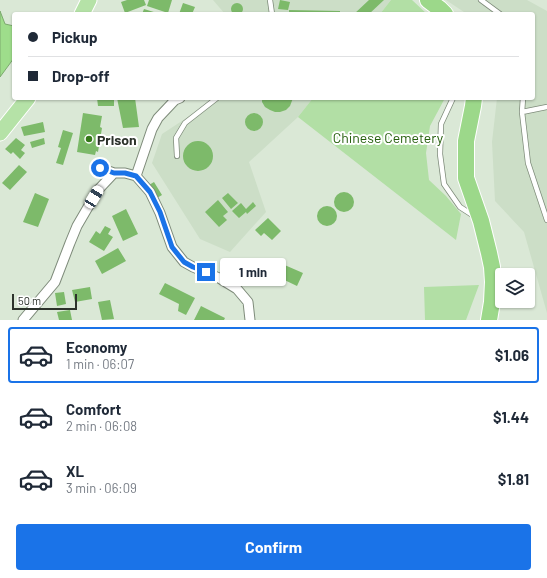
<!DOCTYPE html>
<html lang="en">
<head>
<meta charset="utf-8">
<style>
  body { margin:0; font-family:Barlow,sans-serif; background:#f6f6f7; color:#1f2937; height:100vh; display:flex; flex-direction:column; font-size:15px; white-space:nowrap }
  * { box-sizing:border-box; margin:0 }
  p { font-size:13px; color:#747a83 }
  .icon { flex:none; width:22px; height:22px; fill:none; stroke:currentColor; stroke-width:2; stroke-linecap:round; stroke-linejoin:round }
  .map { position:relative; height:320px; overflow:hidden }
  .panel { display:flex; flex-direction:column; background:#fff; flex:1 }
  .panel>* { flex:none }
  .guide { position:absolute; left:12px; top:12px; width:523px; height:88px; border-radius:4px; box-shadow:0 1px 3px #0004; display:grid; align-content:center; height:88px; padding:0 16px; background:#fff }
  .controls { position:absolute; left:495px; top:268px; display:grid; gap:8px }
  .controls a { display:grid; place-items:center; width:40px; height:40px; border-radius:4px; background:#fff; box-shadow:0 1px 3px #0004; font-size:20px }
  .scale { position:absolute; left:12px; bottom:10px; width:65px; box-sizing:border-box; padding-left:4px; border:2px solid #2c322b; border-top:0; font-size:11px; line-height:14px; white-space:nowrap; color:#2c322b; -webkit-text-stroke:3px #fff; paint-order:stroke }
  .end { position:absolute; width:18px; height:18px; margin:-9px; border:5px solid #1a73e8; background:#fff; box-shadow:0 0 0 2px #fff }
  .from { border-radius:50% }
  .bubble { position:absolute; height:28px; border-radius:4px; background:#fff; box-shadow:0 1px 3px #0004; font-size:13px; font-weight:700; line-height:28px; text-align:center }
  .car { position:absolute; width:12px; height:24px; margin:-12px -6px; border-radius:5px; box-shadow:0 0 3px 1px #0007; background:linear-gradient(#fff 24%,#345 0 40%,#fff 0 76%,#345 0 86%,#fff 0) }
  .guide b { display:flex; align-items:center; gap:14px; height:38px; font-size:15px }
  .guide b+b { border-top:1px solid #e0e1e3 }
  .guide i { width:10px; height:10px; background:#1f2937 }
  ul { padding:7px 0 0; list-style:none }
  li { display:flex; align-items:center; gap:12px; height:56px; margin:0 8px 6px; padding:0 8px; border:2px solid transparent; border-radius:4px }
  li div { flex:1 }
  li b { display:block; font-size:15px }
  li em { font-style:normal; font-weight:700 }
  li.on { border-color:#1a73e8 }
  li>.icon { width:36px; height:36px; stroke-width:1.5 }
  .button { display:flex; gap:8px; margin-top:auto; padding:8px 16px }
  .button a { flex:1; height:46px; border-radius:4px; background:#1a73e8; color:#fff; font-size:16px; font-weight:700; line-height:46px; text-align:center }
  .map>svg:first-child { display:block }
  .built { fill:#ccdec7 }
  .green { fill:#b2dfa5 }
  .water { fill:#9edd8b; stroke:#7caa6e }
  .building { fill:#7dba6a }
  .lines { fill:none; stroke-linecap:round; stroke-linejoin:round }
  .service-casing { stroke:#7e8b7a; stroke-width:6 }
  .minor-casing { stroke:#7e8b7a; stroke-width:11 }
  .primary-casing { stroke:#fff; stroke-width:17 }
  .trunk-casing { stroke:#fff; stroke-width:18 }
  .service { stroke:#fff; stroke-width:4.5 }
  .minor { stroke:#fff; stroke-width:9 }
  .primary { stroke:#b5e2a7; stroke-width:15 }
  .trunk { stroke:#9cd88a; stroke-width:16 }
  .route { stroke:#1a73e8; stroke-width:5 }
  .poi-dot { fill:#35791a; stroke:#fff; stroke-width:1.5 }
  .labels { text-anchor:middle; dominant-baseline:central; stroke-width:4; stroke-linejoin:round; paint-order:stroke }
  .park-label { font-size:14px; fill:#245e0b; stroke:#fff }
  .poi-label { font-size:14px; font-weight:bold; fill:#2c322b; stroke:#fff; text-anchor:start }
</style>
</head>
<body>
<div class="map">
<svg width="547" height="320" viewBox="0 0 547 320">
  <rect width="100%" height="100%" fill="#dae8d6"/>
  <path class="built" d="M213 0H391L380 14H225Z
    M446 0H527L547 11V313L524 232 495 201 492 142 497 98H533V14H467Z
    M217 98H313L298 117 249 162 266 212 230 252 200 239 152 163 162 134Z"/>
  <path class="green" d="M391 0H412L427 14H380Z
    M313 98H445L430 126 426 153 429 180 446 196 461 214 456 240 298 117Z
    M479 285 466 320H425L424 287Z"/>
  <path class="water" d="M0 11 5 24 14 26V58L0 77Z"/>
  <path class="building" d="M127 0H144L146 5 125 13 121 2Z
    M149 0H172L168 13 147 6Z
    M280 0 290 2 288 10 278 9Z
    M369 0H384L369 14H354Z
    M231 9a6 6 0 1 1 12 0a6 6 0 1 1-12 0Z
    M183 3 195 7 192 14H179Z
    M144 9 157 13V14H142Z
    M289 10 340 11V14H289Z
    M97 98H114V106H98Z
    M117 98H135L139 127 123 128Z
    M262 98H293L290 106 286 110 280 112H275L270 110 265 107 262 102Z
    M245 122a9 9 0 1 1 18 0a9 9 0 1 1-18 0Z
    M83 113 102 116 100 127 102 128 98 152 96 151 95 155 77 152Z
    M43 122 45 132 24 136 21 127Z
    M63 130 73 133 63 165 56 163 61 148 58 147Z
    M16 138 25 145 21 150 25 153 20 159 13 152 11 154 5 149Z
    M44 138 45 144 32 148 30 142Z
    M183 156a15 15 0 1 1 30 0a15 15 0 1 1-30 0Z
    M19 165 27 172 10 190 2 183Z
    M154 182 162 195 157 198 149 185Z
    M334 202a10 10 0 1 1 20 0a10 10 0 1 1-20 0Z
    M35 193 49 199 38 227 23 222Z
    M228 193 238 203 231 209 222 198Z
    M218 200 228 212 223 216 227 220 219 227 205 212Z
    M253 202 256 206 247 214 246 212 239 218 232 211 241 203 246 209Z
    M317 216a10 10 0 1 1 20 0a10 10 0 1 1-20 0Z
    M126 209 138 234 123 241 112 216Z
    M268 218 281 231 272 240 264 233 261 236 255 230Z
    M105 226 111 229 108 234 113 237 104 251 89 242 96 231 100 234Z
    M118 248 126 261 102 274 95 261Z
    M280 263 303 273 297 286 274 275Z
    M165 283 195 298 186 315 178 311 179 304 159 294Z
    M90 287 92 299 75 302 72 290Z
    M64 292 66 304 57 306 55 293Z
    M110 300 114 319 102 320 98 302Z
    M201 306 225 318 224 320H194Z
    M70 310 72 320H59L57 312Z"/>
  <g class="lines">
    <defs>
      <path id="service" d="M270 0 272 14
        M481 0 500 14
        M453 98 441 124 440 154 444 184 460 207 474 216
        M523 98 522 112 528 163 547 220
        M522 112 547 107
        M177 156 176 138 185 123 217 98"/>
      <path id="minor" d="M100 168 114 173
        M136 176 152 129 158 118 175 100 180 98
        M23 320 55 282 70 243 77 226 98 190 114 173H125L136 176 150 192 160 213 172 247 184 262 193 267 219 278 237 289 248 302 250 320"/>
      <path id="primary" d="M82 14 89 0
        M0 133 28 98"/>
      <path id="trunk" d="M428 0 440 9 445 14
        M474 98 473 106 466 141V178L481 221 489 253 492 267 493 282 492 302 489 320"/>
    </defs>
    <use href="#service" class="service-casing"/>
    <use href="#minor" class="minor-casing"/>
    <use href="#primary" class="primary-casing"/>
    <use href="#trunk" class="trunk-casing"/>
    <use href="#service" class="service"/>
    <use href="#minor" class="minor"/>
    <use href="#primary" class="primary"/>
    <use href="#trunk" class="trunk"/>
  </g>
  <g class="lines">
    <path class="route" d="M100 168 114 173H125L136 176 150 192 160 212 172 247 184 262 193 267 206 272"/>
  </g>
  <circle class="poi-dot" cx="89" cy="139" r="4"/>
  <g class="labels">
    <g class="park-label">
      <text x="388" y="137">Chinese Cemetery</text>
    </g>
    <g class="poi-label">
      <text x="97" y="139">Prison</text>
    </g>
  </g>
</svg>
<div class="controls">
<a><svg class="icon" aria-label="layers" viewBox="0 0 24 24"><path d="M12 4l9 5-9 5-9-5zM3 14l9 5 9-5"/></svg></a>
</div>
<div class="scale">50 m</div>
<i class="end from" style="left:100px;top:168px"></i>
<i class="end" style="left:206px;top:272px"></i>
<div class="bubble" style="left:220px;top:258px;width:66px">1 min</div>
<i class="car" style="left:94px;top:197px;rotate:31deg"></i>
<div class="guide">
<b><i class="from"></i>Pickup</b>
<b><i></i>Drop-off</b>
</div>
</div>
<section class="panel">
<ul>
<li class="on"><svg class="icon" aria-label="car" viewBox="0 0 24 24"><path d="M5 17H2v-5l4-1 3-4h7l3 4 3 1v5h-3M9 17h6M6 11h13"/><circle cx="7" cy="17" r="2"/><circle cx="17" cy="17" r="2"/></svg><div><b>Economy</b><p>1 min · 06:07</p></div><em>$1.06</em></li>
<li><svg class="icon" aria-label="car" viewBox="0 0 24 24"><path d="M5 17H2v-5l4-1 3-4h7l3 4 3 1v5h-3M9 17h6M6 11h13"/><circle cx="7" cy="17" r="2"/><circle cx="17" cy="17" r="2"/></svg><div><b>Comfort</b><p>2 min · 06:08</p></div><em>$1.44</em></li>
<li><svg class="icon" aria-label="car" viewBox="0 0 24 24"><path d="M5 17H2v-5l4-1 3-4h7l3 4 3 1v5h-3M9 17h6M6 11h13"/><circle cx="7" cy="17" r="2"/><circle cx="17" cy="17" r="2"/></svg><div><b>XL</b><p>3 min · 06:09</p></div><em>$1.81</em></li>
</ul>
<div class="button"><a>Confirm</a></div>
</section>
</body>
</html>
